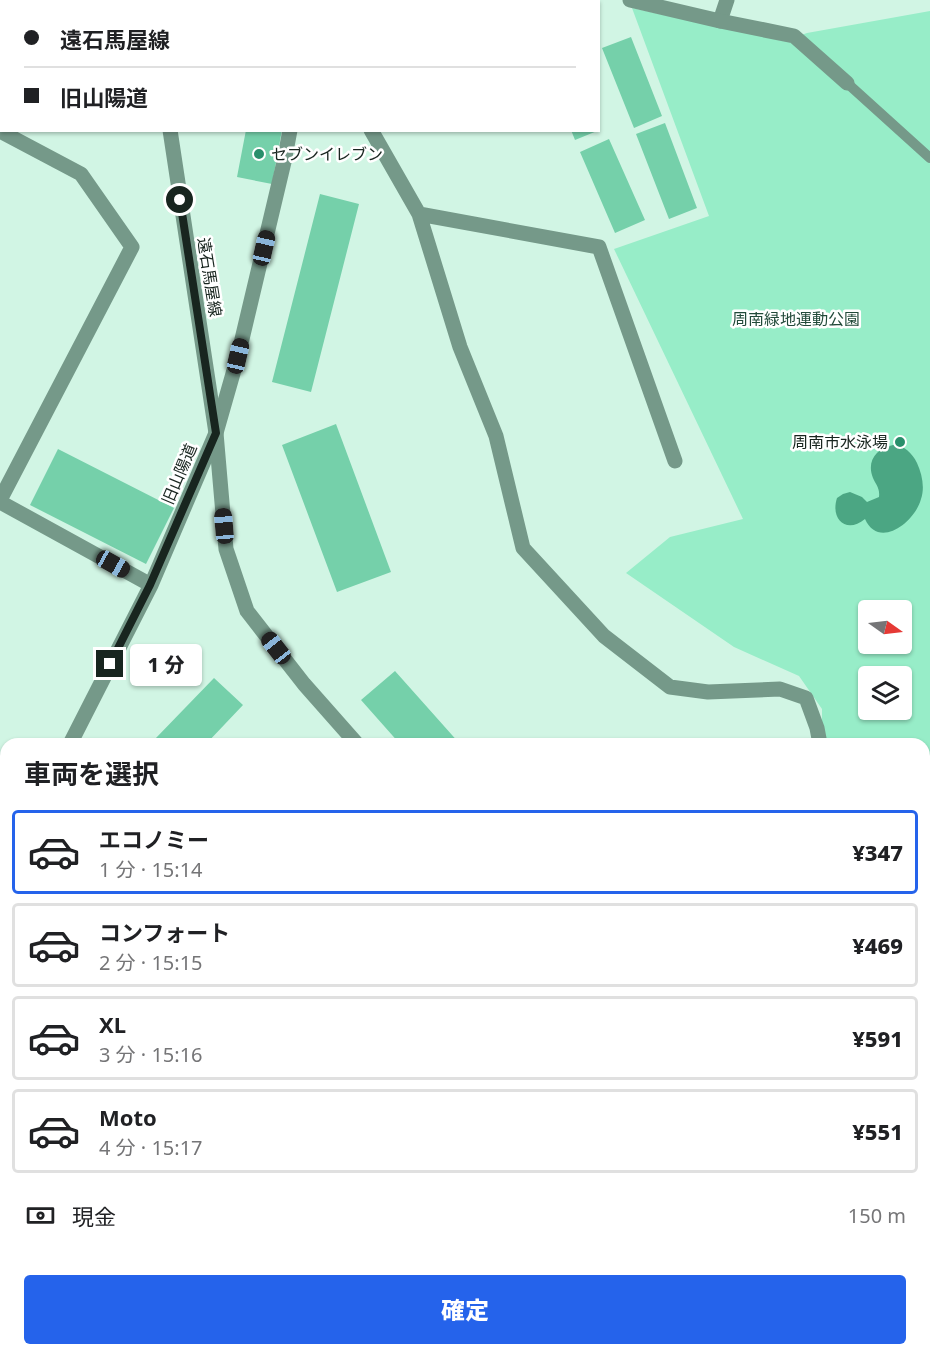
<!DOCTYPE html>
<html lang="ja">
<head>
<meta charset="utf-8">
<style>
  body { margin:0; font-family:"Noto Sans","Noto Sans JP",sans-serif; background:#f2f2f2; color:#202124; height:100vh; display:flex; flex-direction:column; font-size:22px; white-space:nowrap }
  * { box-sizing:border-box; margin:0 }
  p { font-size:20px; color:#757577 }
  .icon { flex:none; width:33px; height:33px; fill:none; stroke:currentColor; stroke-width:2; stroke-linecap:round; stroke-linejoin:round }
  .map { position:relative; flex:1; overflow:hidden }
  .sheet { position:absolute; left:0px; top:738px; width:930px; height:618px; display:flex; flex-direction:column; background:#fff; border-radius:18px 18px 0 0; box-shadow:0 2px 4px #0004 }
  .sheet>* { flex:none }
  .hud { position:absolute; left:0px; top:0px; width:600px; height:132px; box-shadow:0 2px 4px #0004; display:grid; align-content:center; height:132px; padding:0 24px; background:#fff }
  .needle { width:39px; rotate:104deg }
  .buttons { position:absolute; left:858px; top:600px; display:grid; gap:12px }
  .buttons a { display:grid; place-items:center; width:54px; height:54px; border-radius:6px; background:#fff; box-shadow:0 2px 4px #0004; font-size:30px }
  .end { position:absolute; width:27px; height:27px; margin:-14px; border:8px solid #18251f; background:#fff; box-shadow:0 0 0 3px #fff }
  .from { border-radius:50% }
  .bubble { position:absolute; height:42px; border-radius:6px; background:#fff; box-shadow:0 2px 4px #0004; font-size:20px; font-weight:800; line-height:42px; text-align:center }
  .car { position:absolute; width:18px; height:36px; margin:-18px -9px; border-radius:8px; box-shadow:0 0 4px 2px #0007; background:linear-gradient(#222 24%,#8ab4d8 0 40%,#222 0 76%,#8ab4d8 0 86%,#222 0) }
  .hud b { display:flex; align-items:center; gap:21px; height:57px; font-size:22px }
  .hud b+b { border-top:2px solid #e0e0e0 }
  .hud i { width:15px; height:15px; background:#202124 }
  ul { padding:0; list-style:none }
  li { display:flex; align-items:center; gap:18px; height:84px; margin:0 12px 9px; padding:0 12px; border:3px solid #e0e0e0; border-radius:6px }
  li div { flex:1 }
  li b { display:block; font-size:22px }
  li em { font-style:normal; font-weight:800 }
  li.current { border-color:#2563eb }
  li>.icon { width:54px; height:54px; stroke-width:1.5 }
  h2 { padding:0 24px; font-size:27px; line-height:72px }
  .pay { display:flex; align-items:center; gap:15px; height:66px; padding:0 24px; font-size:22px }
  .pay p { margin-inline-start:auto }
  .cta { display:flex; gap:12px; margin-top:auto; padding:12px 24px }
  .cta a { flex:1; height:69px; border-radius:6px; background:#2563eb; color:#fff; font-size:24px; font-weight:800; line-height:69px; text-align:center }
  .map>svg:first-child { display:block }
  .built { fill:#bfead5 }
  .green { fill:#97edc8; fill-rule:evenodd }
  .water { fill:#4ba683 }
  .building { fill:#75d0aa }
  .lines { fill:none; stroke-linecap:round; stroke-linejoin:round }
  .path { stroke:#8ca79a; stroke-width:4; stroke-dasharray:6 3; stroke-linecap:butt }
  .service { stroke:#759989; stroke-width:10 }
  .minor { stroke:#759989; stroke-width:15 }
  .tertiary { stroke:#759989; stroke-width:15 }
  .route { stroke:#18251f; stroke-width:8 }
  .poi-dot { fill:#298f6b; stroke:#fff; stroke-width:2 }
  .labels { text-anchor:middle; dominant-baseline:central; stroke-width:5; stroke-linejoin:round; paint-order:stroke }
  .poi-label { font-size:16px; fill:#18251f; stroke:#fff; text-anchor:start }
  .street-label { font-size:16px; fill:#18251f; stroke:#fff }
  .park-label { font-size:16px; fill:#224a3a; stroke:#fff }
</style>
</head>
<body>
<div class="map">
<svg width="930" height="1356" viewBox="0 0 930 1356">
  <rect width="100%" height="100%" fill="#d1f5e4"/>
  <path class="built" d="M6 865V1185L0 1188V876Z"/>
  <path class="green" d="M632 8 784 41 807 33 930 11V871L924 869V744H822V709L799 676 734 647 626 573 670 537 743 519 614 249 709 216ZM868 610H902V644H868ZM868 676H902V710H868Z
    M6 1185V1350H924V1298L930 1302V1356H0V1188Z"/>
  <path class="water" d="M893 445C904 445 912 453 917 463 922 474 925 487 921 499 915 522 879 550 865 519 847 534 830 520 837 498L843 494 850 492 862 497 867 502 879 497C880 488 876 485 873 478 866 461 877 448 893 445Z"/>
  <path class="building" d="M631 37 662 116 634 128 602 48Z
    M665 123 697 208 669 219 636 134Z
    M246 130H282L272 184 237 177Z
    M571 130H597V131L575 140Z
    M609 139 645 220 615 233 580 152Z
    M320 194 359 204 311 392 272 382Z
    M336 424 391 572 337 592 282 445Z
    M58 449 174 508 146 564 30 505Z
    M395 671 460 744H400L361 700Z
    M214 678 243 705 206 744H152L155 739Z
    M6 977V1094L0 1097V980Z"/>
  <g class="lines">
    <path class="path" d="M0 1233 6 1226
      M337 1350 344 1356"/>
    <path class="service" d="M847 83 930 158
      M657 1350 665 1356"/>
    <path class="minor" d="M313 2 314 0
      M720 21 727 0
      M371 130 419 214 460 347 496 436 523 548 604 636 670 687 708 692 780 689 806 698 817 728 820 744
      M0 131 81 174 132 247 0 500
      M419 214 599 247 675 461
      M0 502 151 585
      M70 744 151 585 216 433 238 356 284 162 290 130
      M0 878 6 868
      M924 1263 930 1261
      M924 1299 930 1304"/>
    <path class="tertiary" d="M128 0V2
      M630 0 720 21 794 36 847 83
      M170 130 216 433 226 549 247 611 304 684 357 744
      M924 785 930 786
      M924 908 930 911
      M408 1356 412 1350"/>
  </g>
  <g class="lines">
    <path class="route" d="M110 664 150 585 216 433 180 200"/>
  </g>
  <g class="poi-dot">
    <circle cx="259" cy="154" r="6"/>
    <circle cx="900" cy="442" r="6"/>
  </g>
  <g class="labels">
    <g class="poi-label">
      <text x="271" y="154">セブンイレブン</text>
      <text x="888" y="442" text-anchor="end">周南市水泳場</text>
    </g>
    <g class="street-label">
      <text transform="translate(210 277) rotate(81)">遠石馬屋線</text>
      <text transform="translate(179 474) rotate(-67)">旧山陽道</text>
    </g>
    <g class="park-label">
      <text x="796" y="319">周南緑地運動公園</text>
    </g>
  </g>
</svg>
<div class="buttons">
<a><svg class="needle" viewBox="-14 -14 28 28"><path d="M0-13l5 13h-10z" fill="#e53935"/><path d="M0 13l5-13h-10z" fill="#757577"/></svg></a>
<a><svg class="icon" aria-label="layers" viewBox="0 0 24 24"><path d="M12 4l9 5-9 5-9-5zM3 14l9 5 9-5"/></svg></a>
</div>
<i class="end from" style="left:180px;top:200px"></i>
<i class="end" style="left:110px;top:664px"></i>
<div class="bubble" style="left:130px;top:644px;width:72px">1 分</div>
<i class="car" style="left:264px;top:248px;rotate:13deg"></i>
<i class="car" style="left:238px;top:356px;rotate:13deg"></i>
<i class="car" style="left:224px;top:526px;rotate:355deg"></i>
<i class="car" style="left:113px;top:564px;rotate:119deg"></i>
<i class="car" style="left:276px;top:648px;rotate:322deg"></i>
<div class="hud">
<b><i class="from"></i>遠石馬屋線</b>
<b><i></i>旧山陽道</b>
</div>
<section class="sheet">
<h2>車両を選択</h2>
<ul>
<li class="current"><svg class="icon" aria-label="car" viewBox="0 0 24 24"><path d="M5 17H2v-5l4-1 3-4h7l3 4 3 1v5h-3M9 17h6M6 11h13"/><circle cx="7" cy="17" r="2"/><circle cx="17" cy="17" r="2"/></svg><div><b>エコノミー</b><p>1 分 · 15:14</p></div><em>¥347</em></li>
<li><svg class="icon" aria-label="car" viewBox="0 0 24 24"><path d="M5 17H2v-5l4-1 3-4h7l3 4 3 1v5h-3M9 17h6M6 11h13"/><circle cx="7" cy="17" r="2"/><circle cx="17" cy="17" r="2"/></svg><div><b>コンフォート</b><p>2 分 · 15:15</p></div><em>¥469</em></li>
<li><svg class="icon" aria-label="car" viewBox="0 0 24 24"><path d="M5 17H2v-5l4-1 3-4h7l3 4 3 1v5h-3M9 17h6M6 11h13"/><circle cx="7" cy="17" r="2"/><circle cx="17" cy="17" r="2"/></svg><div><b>XL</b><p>3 分 · 15:16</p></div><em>¥591</em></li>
<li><svg class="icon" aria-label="car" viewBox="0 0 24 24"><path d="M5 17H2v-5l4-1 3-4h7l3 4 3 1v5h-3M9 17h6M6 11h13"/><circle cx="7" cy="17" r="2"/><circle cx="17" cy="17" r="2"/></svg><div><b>Moto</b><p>4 分 · 15:17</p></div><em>¥551</em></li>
</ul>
<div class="pay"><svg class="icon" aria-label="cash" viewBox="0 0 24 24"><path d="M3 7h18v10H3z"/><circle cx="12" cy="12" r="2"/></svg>現金<p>150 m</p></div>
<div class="cta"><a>確定</a></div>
</section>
</div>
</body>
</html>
